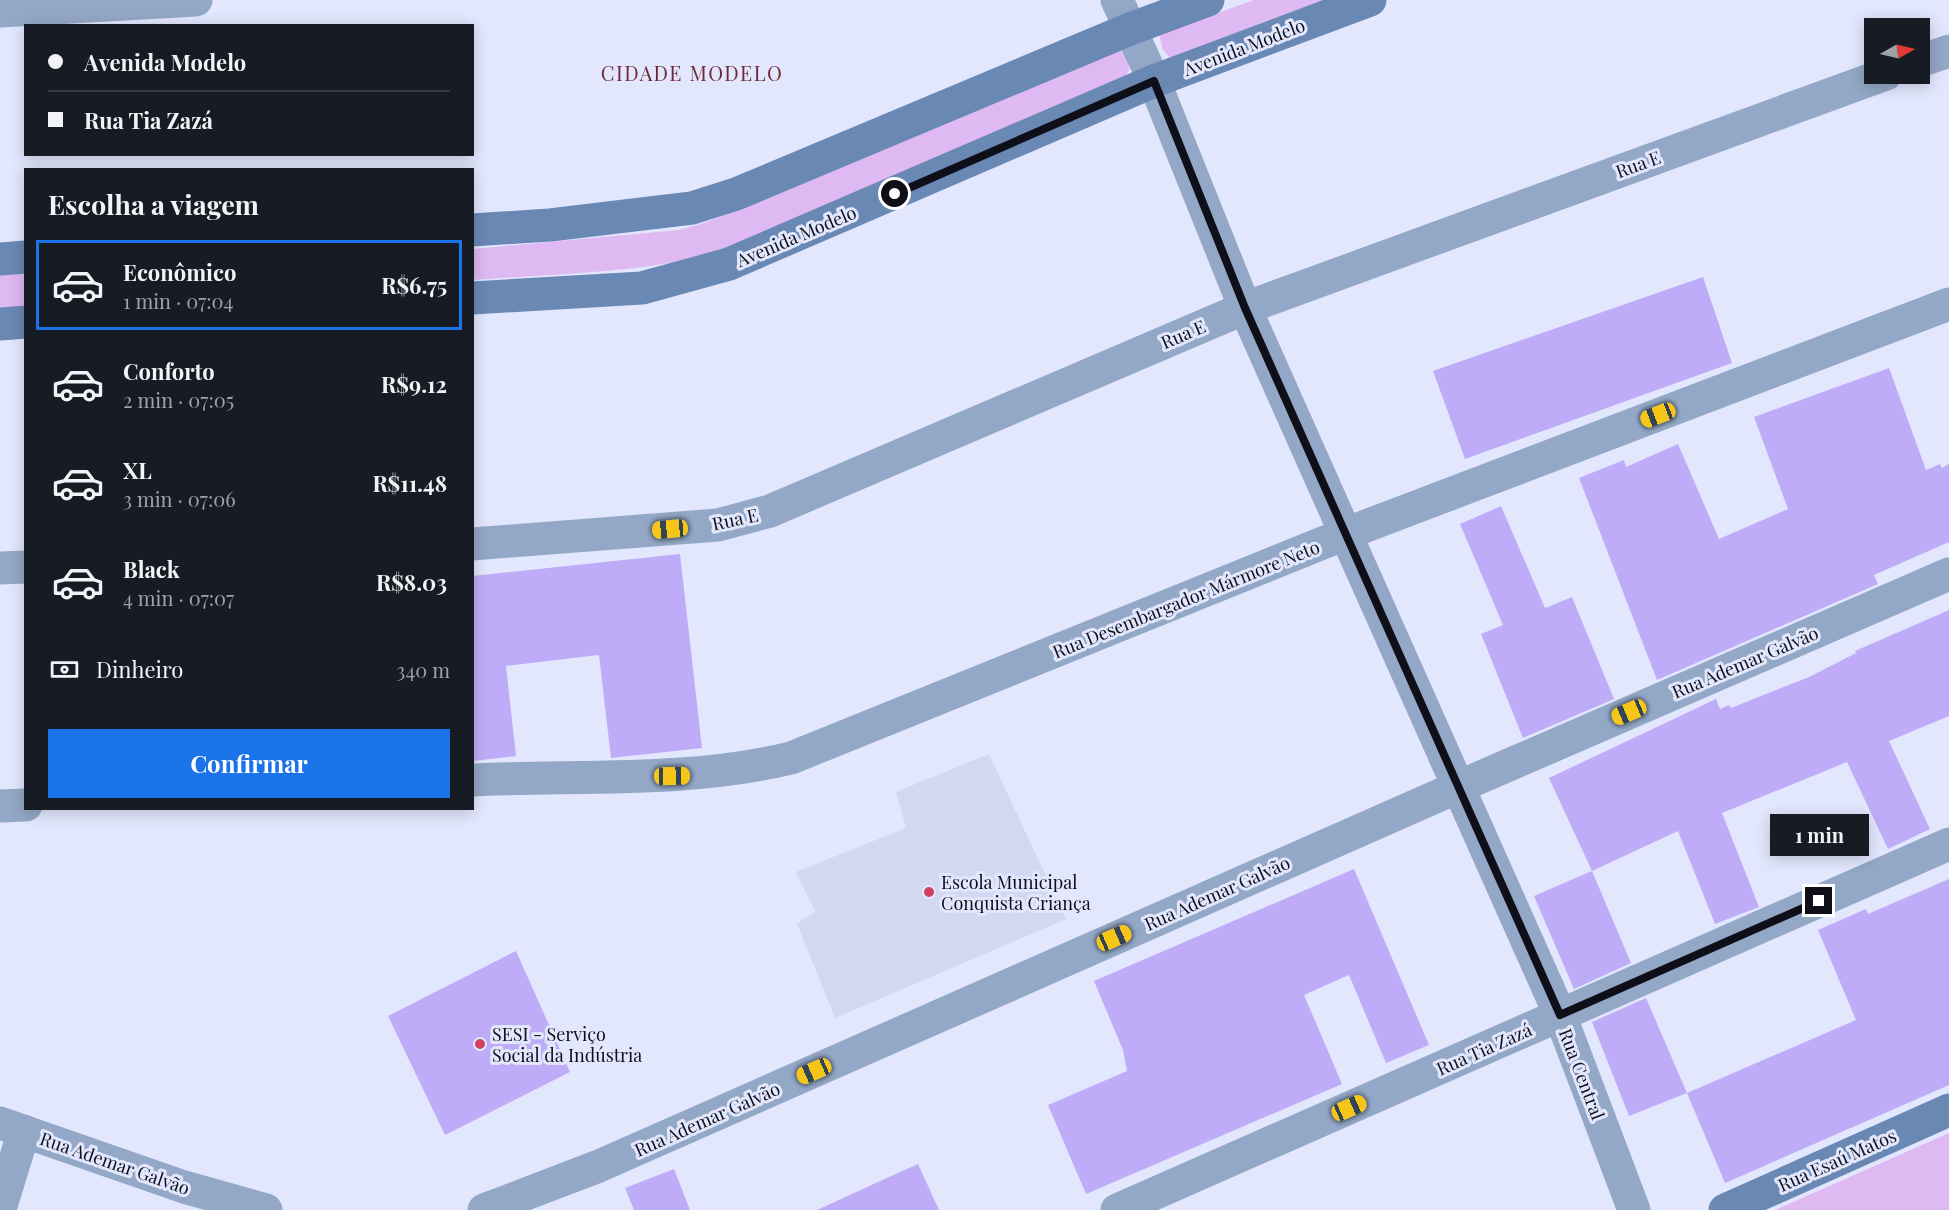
<!DOCTYPE html>
<html lang="pt">
<head>
<meta charset="utf-8">
<style>
  body { margin:0; font-family:"Playfair Display",serif; background:#242831; color:#f1f3f6; height:100vh; display:flex; flex-direction:column; font-size:22px; white-space:nowrap }
  * { box-sizing:border-box; margin:0 }
  p { font-size:20px; color:#9ea1a6 }
  .icon { flex:none; width:33px; height:33px; fill:none; stroke:currentColor; stroke-width:2; stroke-linecap:round; stroke-linejoin:round }
  .map { position:relative; flex:1; overflow:hidden }
  .sheet { position:absolute; left:24px; top:168px; width:450px; height:642px; display:flex; flex-direction:column; background:#171b24; border-radius:0px; box-shadow:0 3px 15px #0003 }
  .sheet>* { flex:none }
  .top-card { position:absolute; left:24px; top:24px; width:450px; height:132px; border-radius:0px; box-shadow:0 3px 15px #0003; display:grid; align-content:center; height:132px; padding:0 24px; background:#171b24 }
  .needle { width:39px; rotate:82deg }
  .controls { position:absolute; left:1864px; top:18px; display:grid; gap:12px }
  .controls a { display:grid; place-items:center; width:66px; height:66px; border-radius:0px; background:#171b24; box-shadow:0 3px 15px #0003; font-size:30px }
  .end { position:absolute; width:27px; height:27px; margin:-14px; border:8px solid #0e0f19; background:#fff; box-shadow:0 0 0 3px #fff }
  .from { border-radius:50% }
  .bubble { position:absolute; height:42px; border-radius:0px; background:#171b24; box-shadow:0 3px 15px #0003; font-size:20px; font-weight:700; line-height:42px; text-align:center }
  .car { position:absolute; width:18px; height:36px; margin:-18px -9px; border-radius:8px; box-shadow:0 0 4px 2px #0007; background:linear-gradient(#f5c518 24%,#345 0 40%,#f5c518 0 76%,#345 0 86%,#f5c518 0) }
  .top-card b { display:flex; align-items:center; gap:21px; height:57px; font-size:22px }
  .top-card b+b { border-top:2px solid #363941 }
  .top-card i { width:15px; height:15px; background:#f1f3f6 }
  ul { padding:0; list-style:none }
  li { display:flex; align-items:center; gap:18px; height:90px; margin:0 12px 9px; padding:0 12px; border:3px solid transparent; border-radius:0px }
  li div { flex:1 }
  li b { display:block; font-size:22px }
  li em { font-style:normal; font-weight:700 }
  li.on { border-color:#1a73e8 }
  li>.icon { width:54px; height:54px; stroke-width:1.5 }
  h2 { padding:0 24px; font-size:27px; line-height:72px }
  .pay { display:flex; align-items:center; gap:15px; height:66px; padding:0 24px; font-size:22px }
  .pay p { margin-inline-start:auto }
  .cta { display:flex; gap:12px; margin-top:auto; padding:12px 24px }
  .cta a { flex:1; height:69px; border-radius:0px; background:#1a73e8; color:#fff; font-size:24px; font-weight:700; line-height:69px; text-align:center }
  .map>svg:first-child { display:block }
  .built { fill:#d2d8f2 }
  .green { fill:#dfb9f1 }
  .building { fill:#bfacf9 }
  .lines { fill:none; stroke-linecap:round; stroke-linejoin:round }
  .street { stroke:#93a8c6; stroke-width:33 }
  .secondary { stroke:#6a88b4; stroke-width:33 }
  .route { stroke:#0e0f19; stroke-width:8 }
  .poi-dot { fill:#cf4061; stroke:#e2e7fd; stroke-width:2 }
  .labels { text-anchor:middle; dominant-baseline:central; stroke-width:6; stroke-linejoin:round; paint-order:stroke }
  .street-label { font-size:18px; fill:#0e0f19; stroke:#e2e7fd }
  .poi-label { font-size:18px; fill:#0e0f19; stroke:#e2e7fd; text-anchor:start }
  .neighbourhood-label { font-size:20px; letter-spacing:1.5px; fill:#6f2936; stroke:#e2e7fd }
</style>
</head>
<body>
<div class="map">
<svg width="1949" height="1210" viewBox="0 0 1949 1210">
  <rect width="100%" height="100%" fill="#e2e7fd"/>
  <path class="built" d="M989 754 1066 919 835 1018 797 924 815 911 796 872 906 828 896 792Z"/>
  <path class="green" d="M1254 0H1324L1170 58 1163 50 1159 34Z
    M1118 50 1127 54 1129 70 1123 81 720 253C639 273 555 274 473 280V249L679 230 707 222Z
    M25 272V306L0 308V273Z
    M1949 1133V1210H1775Z"/>
  <path class="building" d="M1703 277 1732 363 1465 459 1433 371Z
    M1889 368 1926 470 1940 464 1942 468 1949 464V542L1874 575 1878 584 1657 680 1579 478 1624 460 1626 467 1678 444 1719 539 1788 509 1754 417Z
    M1501 506 1545 608 1572 597 1614 699 1523 738 1481 634 1503 625 1460 524Z
    M680 554 702 748 611 758 599 655 506 666 516 756 472 761V576Z
    M1949 610V716L1889 741 1930 829 1888 849 1847 762 1722 813 1759 907 1715 924 1678 831 1592 871 1549 778 1716 699 1720 709 1729 705 1731 708 1809 677 1856 653 1855 651Z
    M1354 869 1429 1045 1386 1063 1349 975 1304 995 1342 1084 1086 1194 1048 1105 1127 1071 1123 1050 1094 981Z
    M1592 871 1631 963 1574 989 1534 896Z
    M1949 879V1085L1725 1183 1687 1093 1856 1020 1818 930 1866 909 1868 914Z
    M516 951 570 1072 445 1135 388 1016Z
    M1646 998 1687 1093 1629 1116 1592 1022Z
    M918 1164 939 1210H817L878 1182Z
    M674 1169 690 1210H634L625 1188Z"/>
  <g class="lines">
    <path class="street" d="M1117 0 1154 81 1245 308 1560 1015 1634 1210
      M0 11 196 0
      M1920 61 1949 51
      M472 544 718 525 770 511 1245 308 1886 74
      M0 568 26 567
      M472 780C579 775 686 783 791 758L1345 534 1949 304
      M0 806 26 805
      M0 1123 184 1187 266 1210
      M0 1209 24 1131
      M484 1210 599 1166 1458 787 1949 574
      M1117 1210 1949 844"/>
    <path class="secondary" d="M472 230 550 225 692 208 736 194 1130 29 1208 0
      M0 259 26 257
      M472 298 642 288 729 264 1154 81 1370 0
      M0 324 26 322
      M1725 1210 1949 1110"/>
  </g>
  <g class="lines">
    <path class="route" d="M895 194 1154 81 1245 308 1560 1015 1819 901"/>
  </g>
  <g class="poi-dot">
    <circle cx="929" cy="892" r="6"/>
    <circle cx="480" cy="1044" r="6"/>
  </g>
  <g class="labels">
    <g class="street-label">
      <text transform="translate(1244 47) rotate(-21)">Avenida Modelo</text>
      <text transform="translate(1638 164) rotate(-20)">Rua E</text>
      <text transform="translate(796 236) rotate(-23)">Avenida Modelo</text>
      <text transform="translate(1183 334) rotate(-23)">Rua E</text>
      <text transform="translate(735 519) rotate(-12)">Rua E</text>
      <text transform="translate(1186 599) rotate(-22)">Rua Desembargador Mármore Neto</text>
      <text transform="translate(1745 662) rotate(-23)">Rua Ademar Galvão</text>
      <text transform="translate(1217 893) rotate(-24)">Rua Ademar Galvão</text>
      <text transform="translate(1484 1049) rotate(-24)">Rua Tia Zazá</text>
      <text transform="translate(1582 1074) rotate(69)">Rua Central</text>
      <text transform="translate(707 1119) rotate(-24)">Rua Ademar Galvão</text>
      <text transform="translate(1837 1160) rotate(-24)">Rua Esaú Matos</text>
      <text transform="translate(115 1163) rotate(19)">Rua Ademar Galvão</text>
    </g>
    <g class="poi-label">
      <text x="941" y="882">Escola Municipal<tspan x="941" dy="21">Conquista Criança</tspan></text>
      <text x="492" y="1034">SESI - Serviço<tspan x="492" dy="21">Social da Indústria</tspan></text>
    </g>
    <g class="neighbourhood-label">
      <text x="692" y="72">CIDADE MODELO</text>
    </g>
  </g>
</svg>
<div class="controls">
<a><svg class="needle" viewBox="-14 -14 28 28"><path d="M0-13l5 13h-10z" fill="#e53935"/><path d="M0 13l5-13h-10z" fill="#9ea1a6"/></svg></a>
</div>
<i class="end from" style="left:895px;top:194px"></i>
<i class="end" style="left:1819px;top:901px"></i>
<div class="bubble" style="left:1770px;top:814px;width:99px">1 min</div>
<i class="car" style="left:1658px;top:415px;rotate:249deg"></i>
<i class="car" style="left:670px;top:529px;rotate:265deg"></i>
<i class="car" style="left:1629px;top:712px;rotate:247deg"></i>
<i class="car" style="left:672px;top:776px;rotate:89deg"></i>
<i class="car" style="left:1114px;top:938px;rotate:66deg"></i>
<i class="car" style="left:814px;top:1071px;rotate:246deg"></i>
<i class="car" style="left:1349px;top:1108px;rotate:66deg"></i>
<div class="top-card">
<b><i class="from"></i>Avenida Modelo</b>
<b><i></i>Rua Tia Zazá</b>
</div>
<section class="sheet">
<h2>Escolha a viagem</h2>
<ul>
<li class="on"><svg class="icon" aria-label="car" viewBox="0 0 24 24"><path d="M5 17H2v-5l4-1 3-4h7l3 4 3 1v5h-3M9 17h6M6 11h13"/><circle cx="7" cy="17" r="2"/><circle cx="17" cy="17" r="2"/></svg><div><b>Econômico</b><p>1 min · 07:04</p></div><em>R$6.75</em></li>
<li><svg class="icon" aria-label="car" viewBox="0 0 24 24"><path d="M5 17H2v-5l4-1 3-4h7l3 4 3 1v5h-3M9 17h6M6 11h13"/><circle cx="7" cy="17" r="2"/><circle cx="17" cy="17" r="2"/></svg><div><b>Conforto</b><p>2 min · 07:05</p></div><em>R$9.12</em></li>
<li><svg class="icon" aria-label="car" viewBox="0 0 24 24"><path d="M5 17H2v-5l4-1 3-4h7l3 4 3 1v5h-3M9 17h6M6 11h13"/><circle cx="7" cy="17" r="2"/><circle cx="17" cy="17" r="2"/></svg><div><b>XL</b><p>3 min · 07:06</p></div><em>R$11.48</em></li>
<li><svg class="icon" aria-label="car" viewBox="0 0 24 24"><path d="M5 17H2v-5l4-1 3-4h7l3 4 3 1v5h-3M9 17h6M6 11h13"/><circle cx="7" cy="17" r="2"/><circle cx="17" cy="17" r="2"/></svg><div><b>Black</b><p>4 min · 07:07</p></div><em>R$8.03</em></li>
</ul>
<div class="pay"><svg class="icon" aria-label="cash" viewBox="0 0 24 24"><path d="M3 7h18v10H3z"/><circle cx="12" cy="12" r="2"/></svg>Dinheiro<p>340 m</p></div>
<div class="cta"><a>Confirmar</a></div>
</section>
</div>
</body>
</html>
